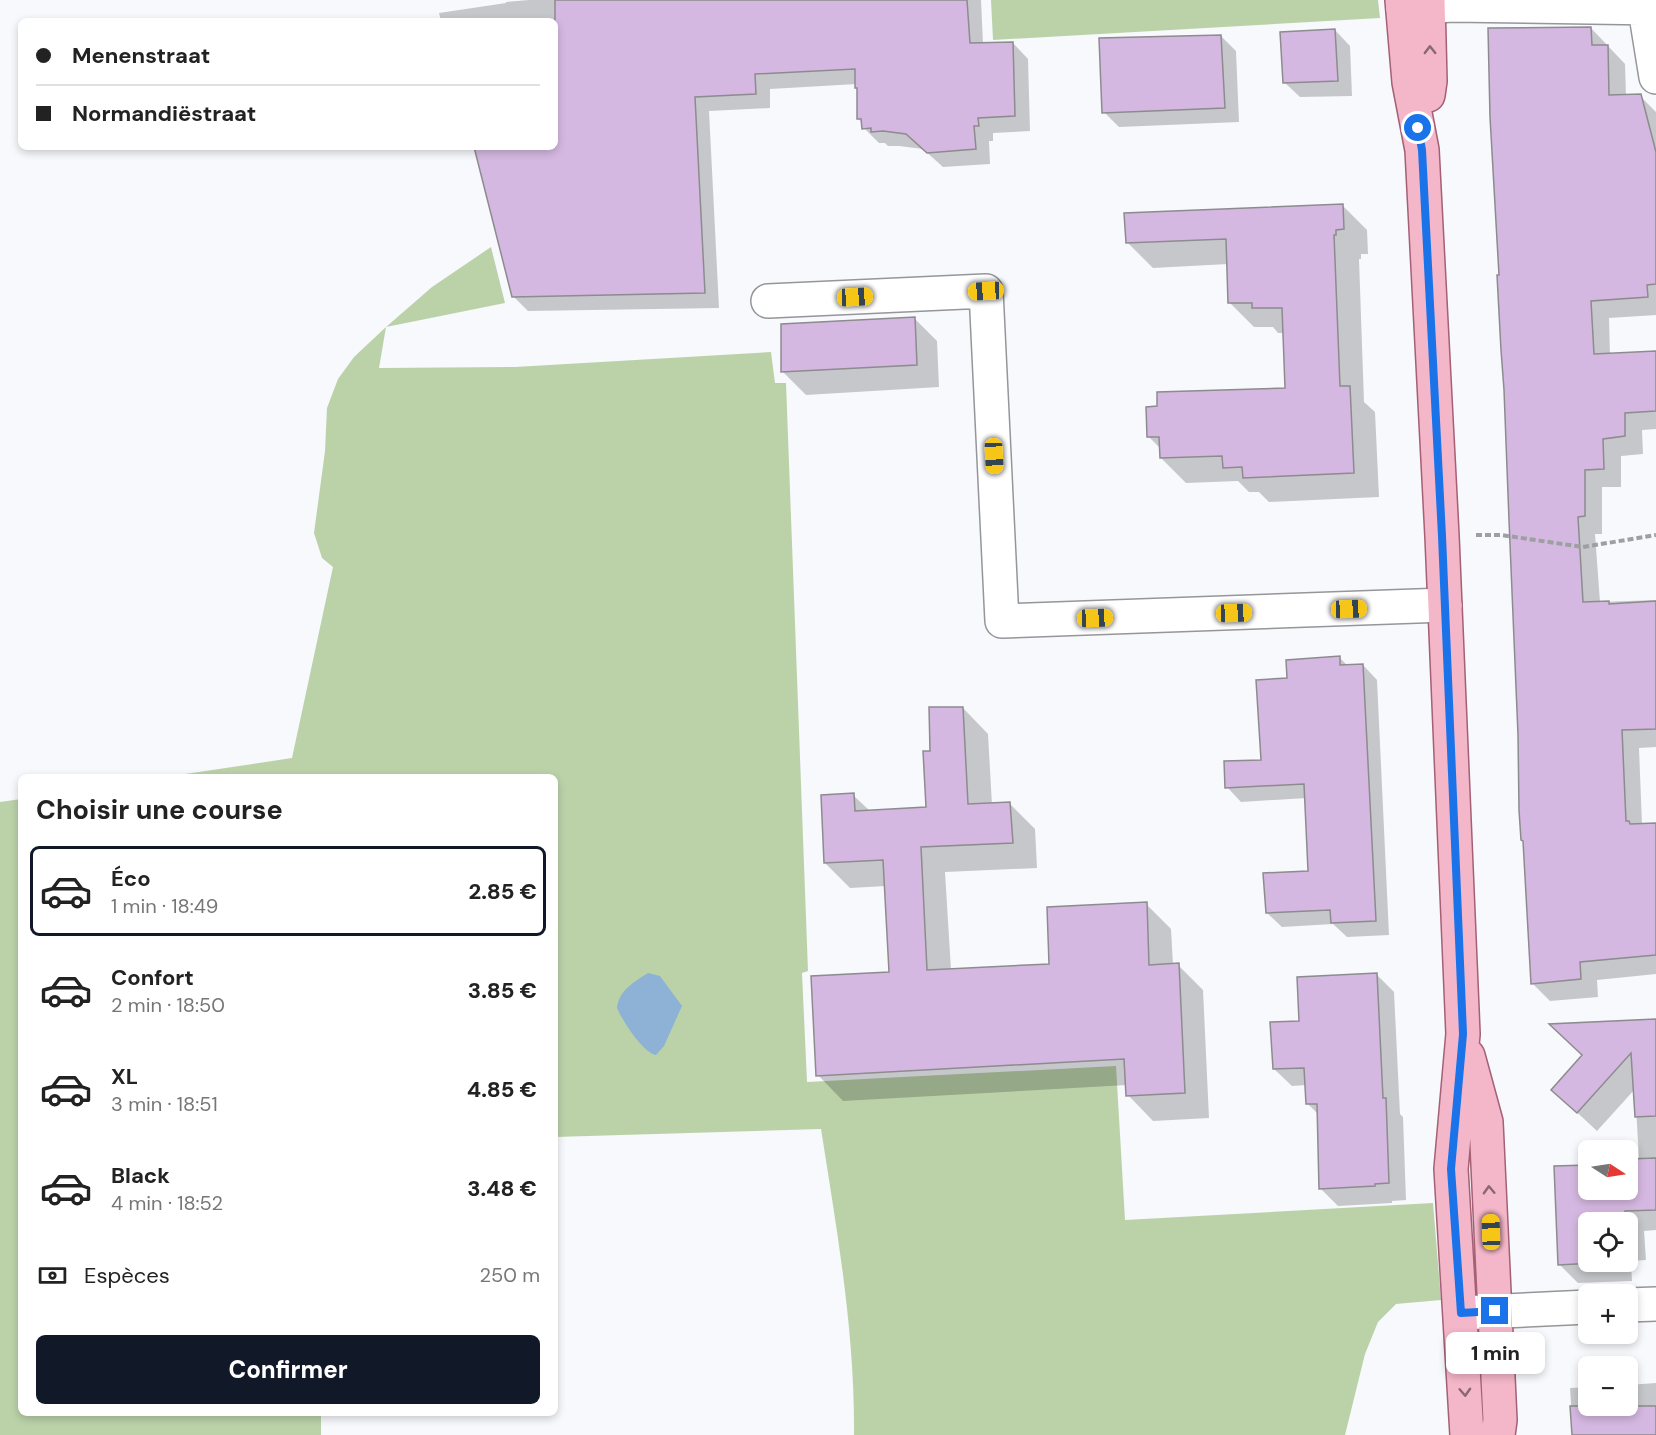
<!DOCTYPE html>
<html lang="fr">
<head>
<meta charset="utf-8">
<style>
  body { margin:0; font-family:"DM Sans",sans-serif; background:#f6f6f6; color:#222; height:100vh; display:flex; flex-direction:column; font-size:22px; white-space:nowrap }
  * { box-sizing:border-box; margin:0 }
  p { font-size:20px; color:#767676 }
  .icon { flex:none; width:33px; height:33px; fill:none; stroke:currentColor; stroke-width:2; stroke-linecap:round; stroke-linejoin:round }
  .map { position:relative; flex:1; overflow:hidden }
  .side { position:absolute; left:18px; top:774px; width:540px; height:642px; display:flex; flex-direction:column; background:#fff; border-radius:9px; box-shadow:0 3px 9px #0003 }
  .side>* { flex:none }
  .guide { position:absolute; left:18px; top:18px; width:540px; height:132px; border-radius:9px; box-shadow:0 3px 9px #0003; display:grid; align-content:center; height:132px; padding:0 18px; background:#fff }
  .needle { width:39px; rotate:102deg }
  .buttons { position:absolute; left:1578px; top:1140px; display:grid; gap:12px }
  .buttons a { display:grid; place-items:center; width:60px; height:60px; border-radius:9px; background:#fff; box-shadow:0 3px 9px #0003; font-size:30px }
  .end { position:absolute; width:27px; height:27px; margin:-14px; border:8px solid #1a73e8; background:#fff; box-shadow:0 0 0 3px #fff }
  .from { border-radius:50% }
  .bubble { position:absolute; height:42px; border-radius:9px; background:#fff; box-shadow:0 3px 9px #0003; font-size:20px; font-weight:800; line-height:42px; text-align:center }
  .car { position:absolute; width:18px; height:36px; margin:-18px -9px; border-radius:8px; box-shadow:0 0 4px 2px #0007; background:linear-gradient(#f5c518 24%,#345 0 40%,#f5c518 0 76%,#345 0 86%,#f5c518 0) }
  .guide b { display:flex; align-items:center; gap:21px; height:57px; font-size:22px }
  .guide b+b { border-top:2px solid #e0e0e0 }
  .guide i { width:15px; height:15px; background:#222 }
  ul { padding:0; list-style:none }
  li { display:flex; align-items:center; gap:18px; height:90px; margin:0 12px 9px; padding:0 6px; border:3px solid transparent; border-radius:9px }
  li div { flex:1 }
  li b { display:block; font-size:22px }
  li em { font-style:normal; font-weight:800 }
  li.selected { border-color:#111827 }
  li>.icon { width:54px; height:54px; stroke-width:1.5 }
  h2 { padding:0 18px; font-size:27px; line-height:72px }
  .pay { display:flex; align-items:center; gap:15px; height:66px; padding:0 18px; font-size:22px }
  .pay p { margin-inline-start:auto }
  .primary-button { display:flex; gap:12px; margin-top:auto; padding:12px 18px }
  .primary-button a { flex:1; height:69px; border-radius:9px; background:#111827; color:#fff; font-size:24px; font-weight:800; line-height:69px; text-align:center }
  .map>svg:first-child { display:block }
  .green { fill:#bbd2a9 }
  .water { fill:#8eb2d5 }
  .shadow { fill:#0003; fill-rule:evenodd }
  .building { fill:#d5b8e1; stroke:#8d8b8e; stroke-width:1.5 }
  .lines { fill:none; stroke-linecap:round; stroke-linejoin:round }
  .minor-casing { stroke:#949699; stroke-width:36 }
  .major-casing { stroke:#a46075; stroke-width:36 }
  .path { stroke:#9e9fa2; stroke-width:4; stroke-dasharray:6 3; stroke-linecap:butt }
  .minor { stroke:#fff; stroke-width:33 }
  .major { stroke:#f4b6c9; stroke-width:33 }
  .oneway { stroke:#886973 }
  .route { stroke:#1a73e8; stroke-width:8 }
</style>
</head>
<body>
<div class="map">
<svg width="1656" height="1435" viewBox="0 0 1656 1435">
  <rect width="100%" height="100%" fill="#f7f9fd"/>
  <path class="green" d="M991 0H1378L1380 18 993 40Z
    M491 247 505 303 386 327 379 368 515 367 771 352 775 383H786L808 971 802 973 807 1082 1116 1066 1125 1220 1433 1203 1441 1300 1396 1304 1378 1322 1365 1354 1345 1435H854C855 1332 837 1231 821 1129L555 1137V777H165L292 758 333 567 322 558 314 533 325 451 327 408 338 379 354 357 386 327 432 287Z
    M21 799V1413H321V1435H0V802Z"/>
  <path class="water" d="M648 973 660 976 682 1006 664 1046 656 1055C643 1053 622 1020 617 1008 619 990 634 982 648 973Z"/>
  <path class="shadow" d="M529 0H981L983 44 1013 43 1028 59 1030 131 993 133V141H989L990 164 943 167 923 149 899 146H888L885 143H879L864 128 863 123 858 118 859 89 857 84 770 89V108L709 111 719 308 528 311 513 296 476 147H555V21H441L439 13 506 3V2Z
    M1591 28 1625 64 1626 96H1640L1656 112V315L1609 318 1610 355 1656 353V429L1642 430 1643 454 1621 456V487H1602V534H1595L1600 602 1656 600V747L1639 748 1642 825H1656V974L1597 980 1598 997 1550 1001 1532 983Z
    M1335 30 1350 46 1352 96 1300 97 1284 82Z
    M1221 36 1236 51 1239 122 1119 127 1104 112Z
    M1342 205 1367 230 1368 254H1361V259H1359L1364 402 1375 412 1379 497 1269 502 1259 492H1249L1238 481 1186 483 1161 458V449L1149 437 1286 389 1284 333H1278L1273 327H1254L1229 302 1228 264 1153 268 1128 243Z
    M914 318 937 341 939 387 806 395 783 372Z
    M1339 657 1348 666 1363 665 1377 680 1389 935 1347 937 1333 924 1282 927 1267 913 1310 872 1307 798 1241 802 1227 787 1262 761 1289 680Z
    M963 708 988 734 992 805 1010 804 1035 829 1037 868 945 872 951 970 1050 965 1146 904 1171 929 1173 965H1178L1203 990 1209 1118 1153 1121 1128 1095 1127 1085 843 1101 818 1075 891 974 886 886 850 888 825 863 853 795 870 811 927 808 932 752Z
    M1376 974 1394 992 1400 1114 1403 1117 1406 1200 1392 1201V1203L1338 1206 1320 1188 1319 1115 1307 1103 1306 1085 1292 1086 1274 1069 1301 1022Z
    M1656 1020V1230L1644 1231 1646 1260 1631 1261 1632 1281 1578 1283 1559 1264 1556 1168 1588 1167V1190H1628V1166L1639 1160 1635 1089 1597 1131 1553 1090ZM1588 1222H1628V1262H1588Z
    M1656 1383V1435H1573L1570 1388 1588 1387V1406H1628V1385Z"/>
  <path class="building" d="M555 0H967L970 43 1013 42 1015 116 978 118 979 126H974L976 149 927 153 906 134 883 131 871 132V128L862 129 861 119H857V88H855V69L755 74 756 94 695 97 705 293 512 297 474 147H555Z
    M1591 27 1592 45H1608L1609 95 1641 94 1656 152V284L1647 285 1648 297 1591 301 1594 354 1656 351V411L1625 413V436L1603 439 1604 469 1585 470V516L1578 517 1583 602 1609 601V604L1656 601V729L1622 730 1626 821H1629L1630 824 1656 823V955L1580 962 1581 979 1531 984 1523 841 1521 840 1519 810 1518 735 1509 520 1504 390 1501 350 1497 275H1499L1490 117 1488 28Z
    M1335 29 1338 81 1283 83 1280 32Z
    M1221 35 1225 108 1102 113 1099 38Z
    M1343 204 1344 229 1336 230V235H1334L1340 386H1350L1354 473 1243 478 1242 467 1223 468 1222 456 1160 458 1159 437H1147L1146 407 1157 406V392L1285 388 1282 308H1252V303H1228L1226 239 1126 243 1124 213Z
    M915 317 917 365 781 372V324Z
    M1340 656V665L1363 664 1376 921 1331 923 1330 910 1266 913 1263 873 1308 871 1304 784 1225 788 1224 761 1261 760 1256 680 1287 678 1286 660Z
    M929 707H963L968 804 1010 802 1013 843 921 847 927 970 1049 964 1047 907 1147 902 1149 965 1179 963 1185 1093 1126 1096 1124 1059 816 1076 811 976 889 972 883 860 824 863 821 795 854 793 855 811 926 807 923 751H930Z
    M1377 973 1383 1098H1386L1389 1183 1375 1184V1186L1319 1189 1317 1104H1306L1304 1068 1273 1069 1270 1022 1299 1021 1297 977Z
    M1656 1019V1116L1635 1117 1631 1053 1577 1113 1551 1090 1582 1055 1549 1024Z
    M1656 1158V1210L1625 1211 1626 1222H1588V1262H1613L1558 1265 1554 1166 1588 1165V1190H1628V1159Z
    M1570 1406H1656V1435H1572Z"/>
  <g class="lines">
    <defs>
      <path id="minor" d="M1403 9 1451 5 1656 8
        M1645 9 1656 77
        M768 301 986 291 1002 621 1445 605
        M1628 1305 1656 1304
        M1461 1313 1588 1307"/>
      <path id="major" d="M1402 0 1409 82 1422 150 1442 536 1463 1034 1451 1169 1467 1435
        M1428 0 1430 81 1428 95
        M1468 1056 1486 1122 1500 1420 1498 1435"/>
    </defs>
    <use href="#minor" class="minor-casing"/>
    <use href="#major" class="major-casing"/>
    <path class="path" d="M1476 535H1501L1583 547 1656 535"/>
    <use href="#minor" class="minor"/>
    <use href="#major" class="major"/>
  </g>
  <defs><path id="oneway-chevron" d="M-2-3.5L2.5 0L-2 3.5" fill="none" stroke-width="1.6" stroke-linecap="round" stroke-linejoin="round" transform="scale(1.5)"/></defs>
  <g class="oneway">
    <use href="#oneway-chevron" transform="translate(1430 50) rotate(-91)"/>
    <use href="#oneway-chevron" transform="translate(1489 1190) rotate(-92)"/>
    <use href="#oneway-chevron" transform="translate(1465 1392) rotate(87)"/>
  </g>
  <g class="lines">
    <path class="route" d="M1418 128 1422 150 1442 536 1463 1034 1451 1169 1461 1313 1495 1311"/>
  </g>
</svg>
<div class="buttons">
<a><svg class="needle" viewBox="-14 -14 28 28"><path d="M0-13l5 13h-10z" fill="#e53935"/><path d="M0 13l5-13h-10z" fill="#767676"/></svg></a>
<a><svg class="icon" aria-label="locate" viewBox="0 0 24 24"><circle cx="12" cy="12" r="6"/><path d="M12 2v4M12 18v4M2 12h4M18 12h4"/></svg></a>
<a>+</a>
<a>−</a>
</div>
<i class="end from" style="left:1418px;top:128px"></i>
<i class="end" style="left:1495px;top:1311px"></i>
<div class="bubble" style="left:1446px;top:1332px;width:99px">1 min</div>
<i class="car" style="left:986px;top:291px;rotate:267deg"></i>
<i class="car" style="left:855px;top:297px;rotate:87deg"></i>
<i class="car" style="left:994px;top:456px;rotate:177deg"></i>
<i class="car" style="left:1349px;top:609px;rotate:88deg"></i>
<i class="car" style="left:1234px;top:613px;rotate:88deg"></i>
<i class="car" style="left:1095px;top:618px;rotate:88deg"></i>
<i class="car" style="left:1491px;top:1232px;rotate:358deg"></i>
<div class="guide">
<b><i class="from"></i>Menenstraat</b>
<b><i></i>Normandiëstraat</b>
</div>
<section class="side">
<h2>Choisir une course</h2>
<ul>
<li class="selected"><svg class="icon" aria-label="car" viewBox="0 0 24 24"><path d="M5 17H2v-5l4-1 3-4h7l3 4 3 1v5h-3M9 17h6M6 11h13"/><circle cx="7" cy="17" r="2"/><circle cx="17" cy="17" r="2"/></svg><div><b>Éco</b><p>1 min · 18:49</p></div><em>2.85 €</em></li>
<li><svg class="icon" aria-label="car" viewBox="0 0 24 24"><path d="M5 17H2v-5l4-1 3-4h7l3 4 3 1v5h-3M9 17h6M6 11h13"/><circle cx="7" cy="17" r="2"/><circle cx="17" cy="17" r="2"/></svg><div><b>Confort</b><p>2 min · 18:50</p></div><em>3.85 €</em></li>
<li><svg class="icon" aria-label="car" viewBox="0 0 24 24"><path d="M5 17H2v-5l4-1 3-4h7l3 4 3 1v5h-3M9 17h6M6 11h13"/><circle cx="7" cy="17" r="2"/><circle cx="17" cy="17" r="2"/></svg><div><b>XL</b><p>3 min · 18:51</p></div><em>4.85 €</em></li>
<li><svg class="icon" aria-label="car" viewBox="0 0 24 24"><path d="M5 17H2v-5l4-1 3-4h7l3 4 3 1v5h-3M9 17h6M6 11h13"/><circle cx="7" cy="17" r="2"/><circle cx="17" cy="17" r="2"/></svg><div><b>Black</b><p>4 min · 18:52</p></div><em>3.48 €</em></li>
</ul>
<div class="pay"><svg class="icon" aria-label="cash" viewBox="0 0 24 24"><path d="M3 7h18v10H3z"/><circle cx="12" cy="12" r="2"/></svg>Espèces<p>250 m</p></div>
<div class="primary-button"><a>Confirmer</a></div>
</section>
</div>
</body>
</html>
